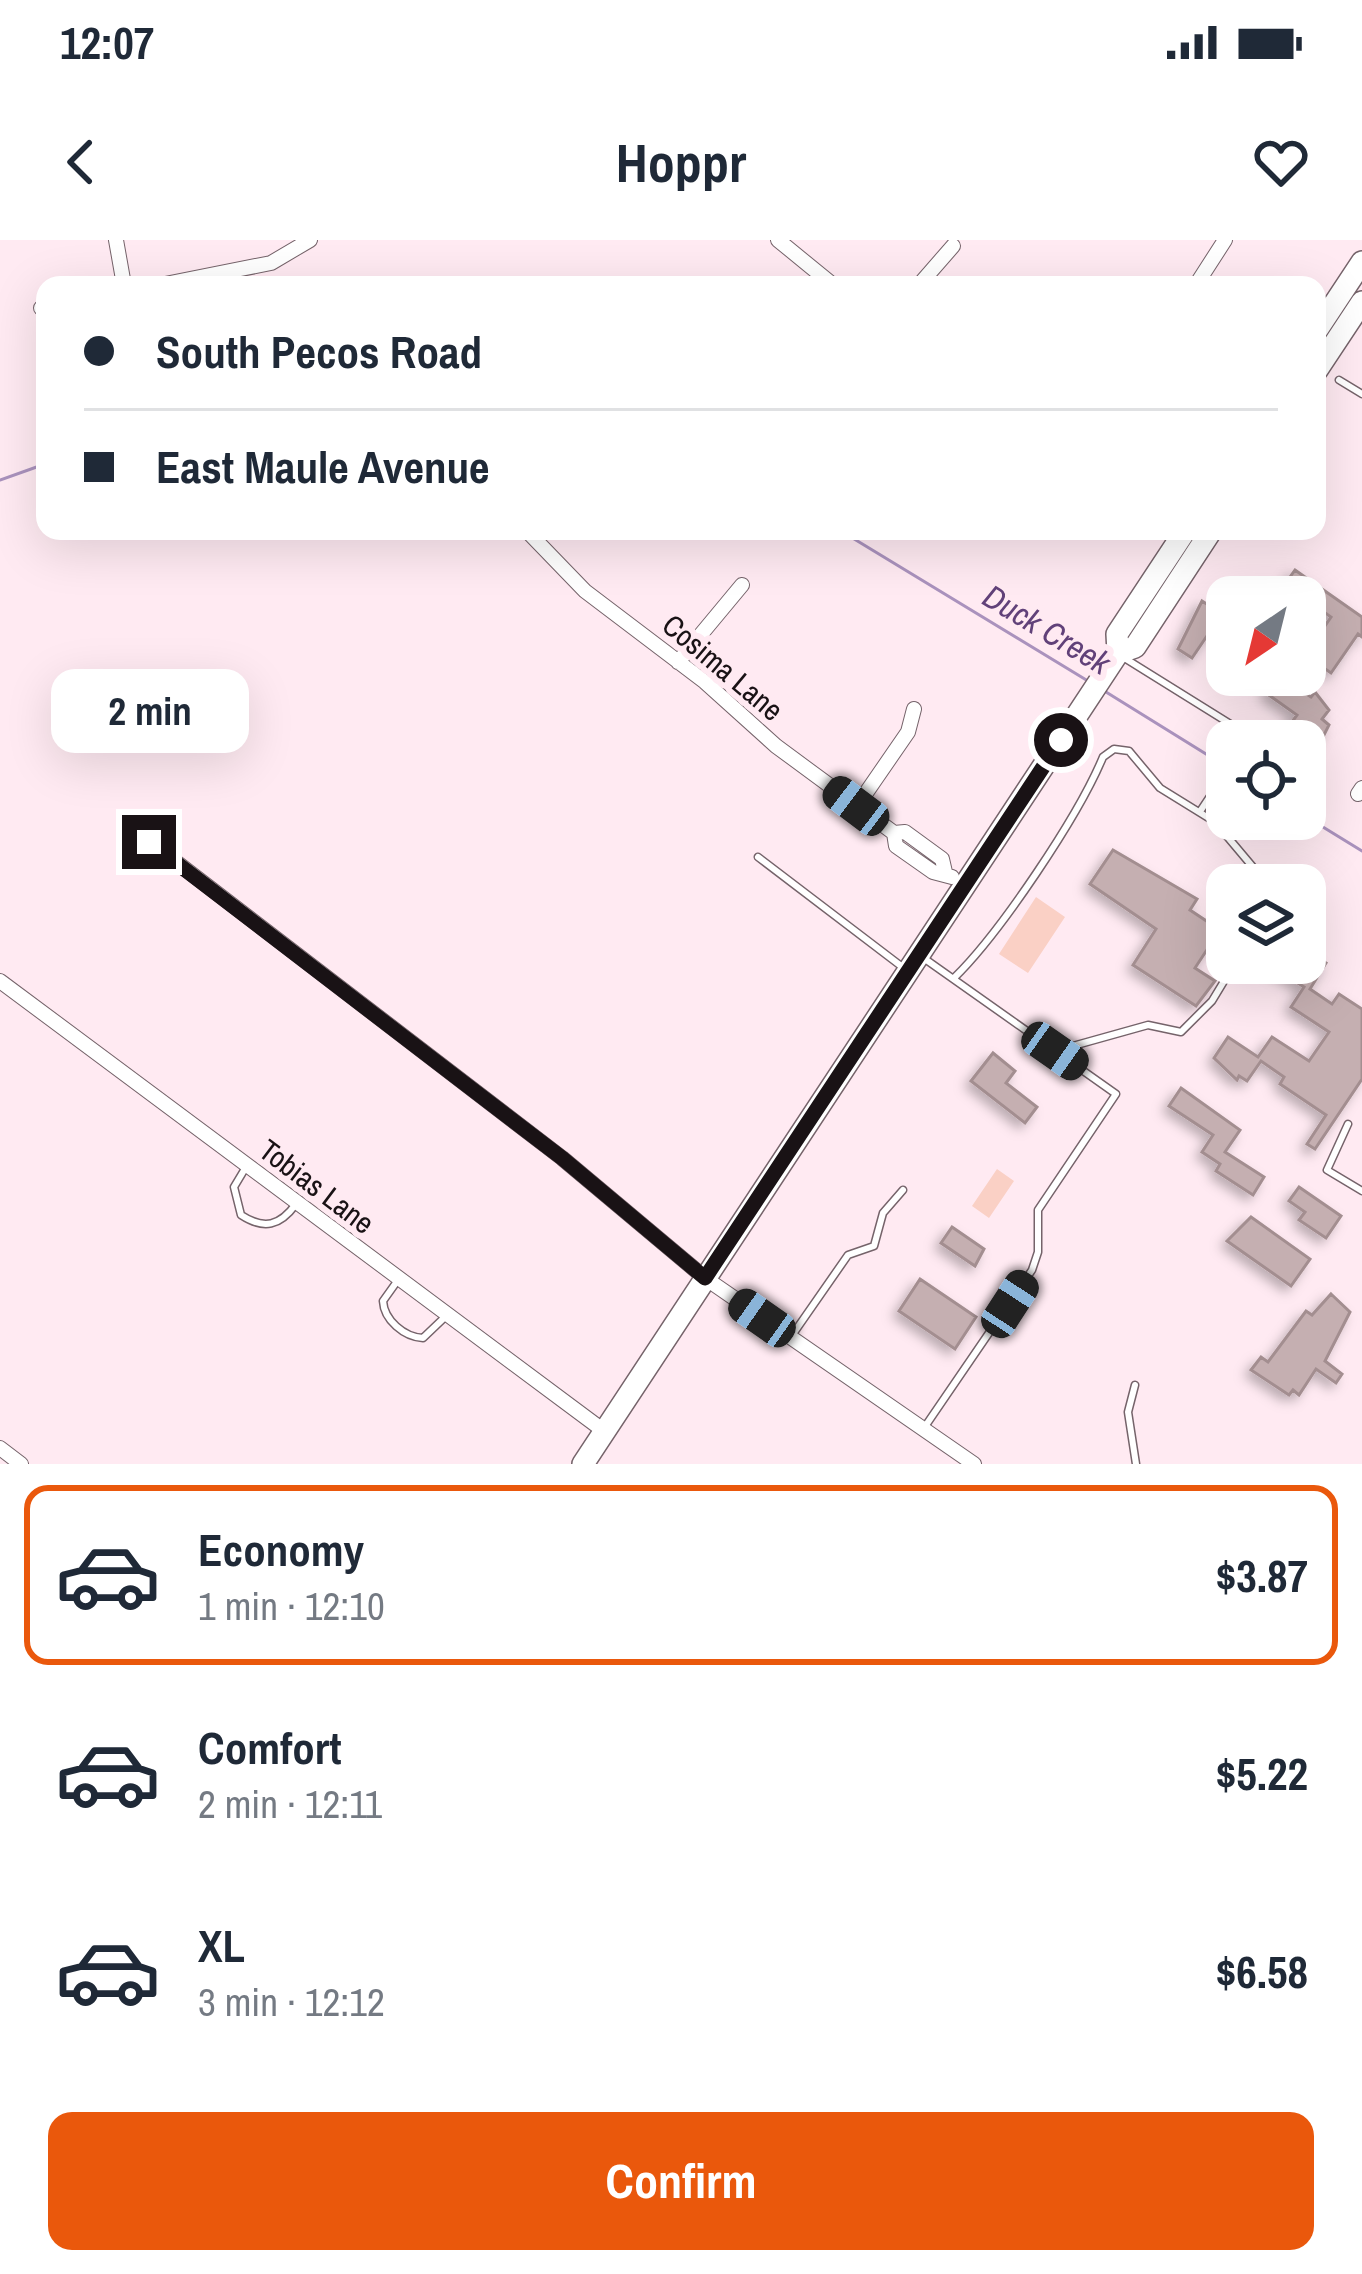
<!DOCTYPE html>
<html lang="en">
<head>
<meta charset="utf-8">
<style>
  body { margin:0; font-family:"Archivo Narrow",sans-serif; background:#f6f6f7; color:#1f2937; height:100vh; display:flex; flex-direction:column; font-size:45px; white-space:nowrap }
  * { box-sizing:border-box; margin:0 }
  p { font-size:39px; color:#747a83 }
  .icon { flex:none; width:66px; height:66px; fill:none; stroke:currentColor; stroke-width:2; stroke-linecap:round; stroke-linejoin:round }
  .map { position:relative; height:1224px; overflow:hidden }
  .drawer { display:flex; flex-direction:column; background:#fff; flex:1 }
  .drawer>* { flex:none }
  .guide { position:absolute; left:36px; top:36px; width:1290px; height:264px; border-radius:24px; box-shadow:0 12px 48px #0002; display:grid; align-content:center; height:264px; padding:0 48px; background:#fff }
  .needle { width:78px; rotate:215deg }
  .controls { position:absolute; left:1206px; top:336px; display:grid; gap:24px }
  .controls a { display:grid; place-items:center; width:120px; height:120px; border-radius:24px; background:#fff; box-shadow:0 12px 48px #0002; font-size:60px }
  .end { position:absolute; width:54px; height:54px; margin:-27px; border:15px solid #191215; background:#fff; box-shadow:0 0 0 6px #fff }
  .from { border-radius:50% }
  .bubble { position:absolute; height:84px; border-radius:24px; background:#fff; box-shadow:0 12px 48px #0002; font-size:39px; font-weight:700; line-height:84px; text-align:center }
  .car { position:absolute; width:36px; height:72px; margin:-36px -18px; border-radius:15px; box-shadow:0 0 9px 3px #0007; background:linear-gradient(#222 24%,#8ab4d8 0 40%,#222 0 76%,#8ab4d8 0 86%,#222 0) }
  .guide b { display:flex; align-items:center; gap:42px; height:114px; font-size:45px }
  .guide b+b { border-top:3px solid #e0e1e3 }
  .guide i { width:30px; height:30px; background:#1f2937 }
  ul { padding:21px 0 0; list-style:none }
  li { display:flex; align-items:center; gap:36px; height:180px; margin:0 24px 18px; padding:0 24px; border:6px solid transparent; border-radius:24px }
  li div { flex:1 }
  li b { display:block; font-size:45px }
  li em { font-style:normal; font-weight:700 }
  li.current { border-color:#ea580c }
  li>.icon { width:108px; height:108px; stroke-width:1.5 }
  .primary-button { display:flex; gap:24px; margin-top:auto; padding:24px 48px }
  .primary-button a { flex:1; height:138px; border-radius:24px; background:#ea580c; color:#fff; font-size:48px; font-weight:700; line-height:138px; text-align:center }
  .status { display:flex; justify-content:space-between; align-items:center; height:84px; padding:0 60px; background:#fff; direction:ltr }
  .status svg { height:33px; fill:currentColor }
  header { display:flex; justify-content:space-between; align-items:center; height:156px; padding:0 48px; background:#fff; font-size:54px; font-weight:700 }
  .map>svg:first-child { display:block }
  .green { fill:#fad0c5 }
  .lines { fill:none; stroke-linecap:round; stroke-linejoin:round }
  .stream { stroke:#aa92bd; stroke-width:3 }
  .building { fill:#c5afb1; stroke:#a38e90; stroke-width:3; filter:url(#shadow) }
  .lane-casing { stroke:#75636a; stroke-width:9 }
  .street-casing { stroke:#75636a; stroke-width:16 }
  .primary-casing { stroke:#75636a; stroke-width:24 }
  .lane { stroke:#fff; stroke-width:6 }
  .street { stroke:#fff; stroke-width:14 }
  .primary { stroke:#fff; stroke-width:21 }
  .route { stroke:#191215; stroke-width:15 }
  .labels { text-anchor:middle; dominant-baseline:central; stroke-width:12; stroke-linejoin:round; paint-order:stroke }
  .street-label { font-size:30px; fill:#191215; stroke:#ffeaf2 }
  .water-label { font-size:33px; font-style:italic; fill:#614179; stroke:#ffeaf2 }
</style>
</head>
<body>
<div class="status"><b>12:07</b><svg viewBox="0 0 49 12"><path d="M0 12V9h3v3zM5 12V6h3v6zM10 12V3h3v9zM15 12V0h3v12zM26 1h20v11H26zM47 4h2v5h-2z"/></svg></div>
<header><svg class="icon" aria-label="back" viewBox="0 0 24 24"><path d="M15 5l-7 7 7 7"/></svg>Hoppr<svg class="icon" aria-label="heart" viewBox="0 0 24 24"><path d="M12 20l-8-8c-3-5 5-10 8-4 3-6 11-1 8 4z"/></svg></header>
<div class="map">
<svg width="1362" height="1224" viewBox="0 0 1362 1224">
  <defs>
    <filter id="shadow"><feDropShadow dx="-5.5" dy="5.5" stdDeviation="6" flood-color="#0004"/></filter>
  </defs>
  <rect width="100%" height="100%" fill="#ffeaf2"/>
  <path class="green" d="M1036 657 1065 677 1028 733 999 714Z
    M997 929 1014 941 989 978 972 966Z"/>
  <g class="lines">
    <path class="stream" d="M0 240 45 224
      M841 291 1088 441
      M1106 452 1227 527
      M1305 576 1362 611"/>
  </g>
  <path class="building" d="M1295 330 1362 377V397L1358 394 1331 433 1305 415V397L1313 403 1331 377 1285 344Z
    M1202 361 1227 377 1216 393 1211 390 1192 418 1178 409Z
    M1278 435 1311 457 1315 452 1329 470 1322 479 1329 485 1312 519 1305 514V501L1281 497 1297 475 1266 453Z
    M1113 610 1197 659 1190 670 1220 690 1195 728 1215 741 1196 766 1133 725 1156 689 1090 644Z
    M1305 709 1326 723 1310 749 1332 764 1339 754 1362 769V839L1315 909 1307 904 1326 875 1280 844 1284 837 1261 821 1247 841 1239 836 1237 840 1214 818 1228 797 1258 817 1272 797 1309 821 1329 792 1291 767 1304 747 1267 723H1305Z
    M993 813 1015 831 1006 843 1037 867 1025 883 971 841Z
    M1181 848 1240 890 1225 912 1264 937 1253 955 1216 931 1220 924 1202 912 1213 895 1169 866Z
    M1299 947 1341 976 1326 998 1299 980 1305 972 1289 961Z
    M1251 977 1310 1019 1291 1046 1227 1001Z
    M952 987 984 1009 975 1026 941 1003Z
    M920 1039 976 1077 955 1109 899 1071Z
    M1331 1054 1350 1072 1325 1121 1342 1134 1336 1143 1316 1129 1299 1155 1293 1150 1289 1155 1251 1130 1261 1117 1268 1122 1306 1071 1312 1075Z"/>
  <g class="lines">
    <defs>
      <path id="lane" d="M1339 140 1362 154
        M1126 419 1240 490 1244 501
        M1201 570 1227 531
        M758 617 905 729
        M954 738C1000 693 1078 577 1103 517L1114 509 1129 511 1160 548 1215 582 1268 645
        M1055 811 1148 785 1181 792 1212 761 1235 723
        M1348 884 1327 930 1362 951
        M246 927 234 947 241 975C264 990 280 986 296 964
        M398 1040 383 1061C384 1080 404 1097 423 1098L445 1077
        M793 1094 848 1015 874 1006 883 973 903 950
        M1135 1145 1128 1172 1136 1224
        M924 1188 1032 1030 1038 1012V970L1116 854 925 719"/>
      <path id="street" d="M116 0 124 45
        M778 0 833 45
        M160 45 271 23 310 0
        M919 45 953 6
        M1196 45 1225 0
        M41 68H45
        M527 291 585 351 705 442 776 506 894 593 905 592 942 619 945 632
        M678 422 742 345
        M1358 554 1362 548
        M857 566 908 492 914 469
        M124 582 562 918 705 1038 974 1224
        M894 593 896 606 933 632 952 637
        M0 741 604 1191
        M0 1208 21 1224"/>
      <path id="primary" d="M1317 90 1362 22
        M1317 130 1362 62
        M1118 413 1117 394 1185 291
        M583 1224 1118 413 1135 407 1211 291"/>
    </defs>
    <use href="#lane" class="lane-casing"/>
    <use href="#street" class="street-casing"/>
    <use href="#primary" class="primary-casing"/>
    <use href="#lane" class="lane"/>
    <use href="#street" class="street"/>
    <use href="#primary" class="primary"/>
  </g>
  <g class="lines">
    <path class="route" d="M149 602 562 918 705 1038 1061 500"/>
  </g>
  <g class="labels">
    <g class="street-label">
      <text transform="translate(723 427) rotate(40)">Cosima Lane</text>
      <text transform="translate(317 946) rotate(37)">Tobias Lane</text>
    </g>
    <g class="water-label">
      <text transform="translate(1047 389) rotate(31)">Duck Creek</text>
    </g>
  </g>
</svg>
<div class="controls">
<a><svg class="needle" viewBox="-14 -14 28 28"><path d="M0-13l5 13h-10z" fill="#e53935"/><path d="M0 13l5-13h-10z" fill="#747a83"/></svg></a>
<a><svg class="icon" aria-label="locate" viewBox="0 0 24 24"><circle cx="12" cy="12" r="6"/><path d="M12 2v4M12 18v4M2 12h4M18 12h4"/></svg></a>
<a><svg class="icon" aria-label="layers" viewBox="0 0 24 24"><path d="M12 4l9 5-9 5-9-5zM3 14l9 5 9-5"/></svg></a>
</div>
<i class="end from" style="left:1061px;top:500px"></i>
<i class="end" style="left:149px;top:602px"></i>
<div class="bubble" style="left:51px;top:429px;width:198px">2 min</div>
<i class="car" style="left:856px;top:566px;rotate:307deg"></i>
<i class="car" style="left:1055px;top:811px;rotate:125deg"></i>
<i class="car" style="left:1010px;top:1064px;rotate:33deg"></i>
<i class="car" style="left:762px;top:1078px;rotate:305deg"></i>
<div class="guide">
<b><i class="from"></i>South Pecos Road</b>
<b><i></i>East Maule Avenue</b>
</div>
</div>
<section class="drawer">
<ul>
<li class="current"><svg class="icon" aria-label="car" viewBox="0 0 24 24"><path d="M5 17H2v-5l4-1 3-4h7l3 4 3 1v5h-3M9 17h6M6 11h13"/><circle cx="7" cy="17" r="2"/><circle cx="17" cy="17" r="2"/></svg><div><b>Economy</b><p>1 min · 12:10</p></div><em>$3.87</em></li>
<li><svg class="icon" aria-label="car" viewBox="0 0 24 24"><path d="M5 17H2v-5l4-1 3-4h7l3 4 3 1v5h-3M9 17h6M6 11h13"/><circle cx="7" cy="17" r="2"/><circle cx="17" cy="17" r="2"/></svg><div><b>Comfort</b><p>2 min · 12:11</p></div><em>$5.22</em></li>
<li><svg class="icon" aria-label="car" viewBox="0 0 24 24"><path d="M5 17H2v-5l4-1 3-4h7l3 4 3 1v5h-3M9 17h6M6 11h13"/><circle cx="7" cy="17" r="2"/><circle cx="17" cy="17" r="2"/></svg><div><b>XL</b><p>3 min · 12:12</p></div><em>$6.58</em></li>
</ul>
<div class="primary-button"><a>Confirm</a></div>
</section>
</body>
</html>
